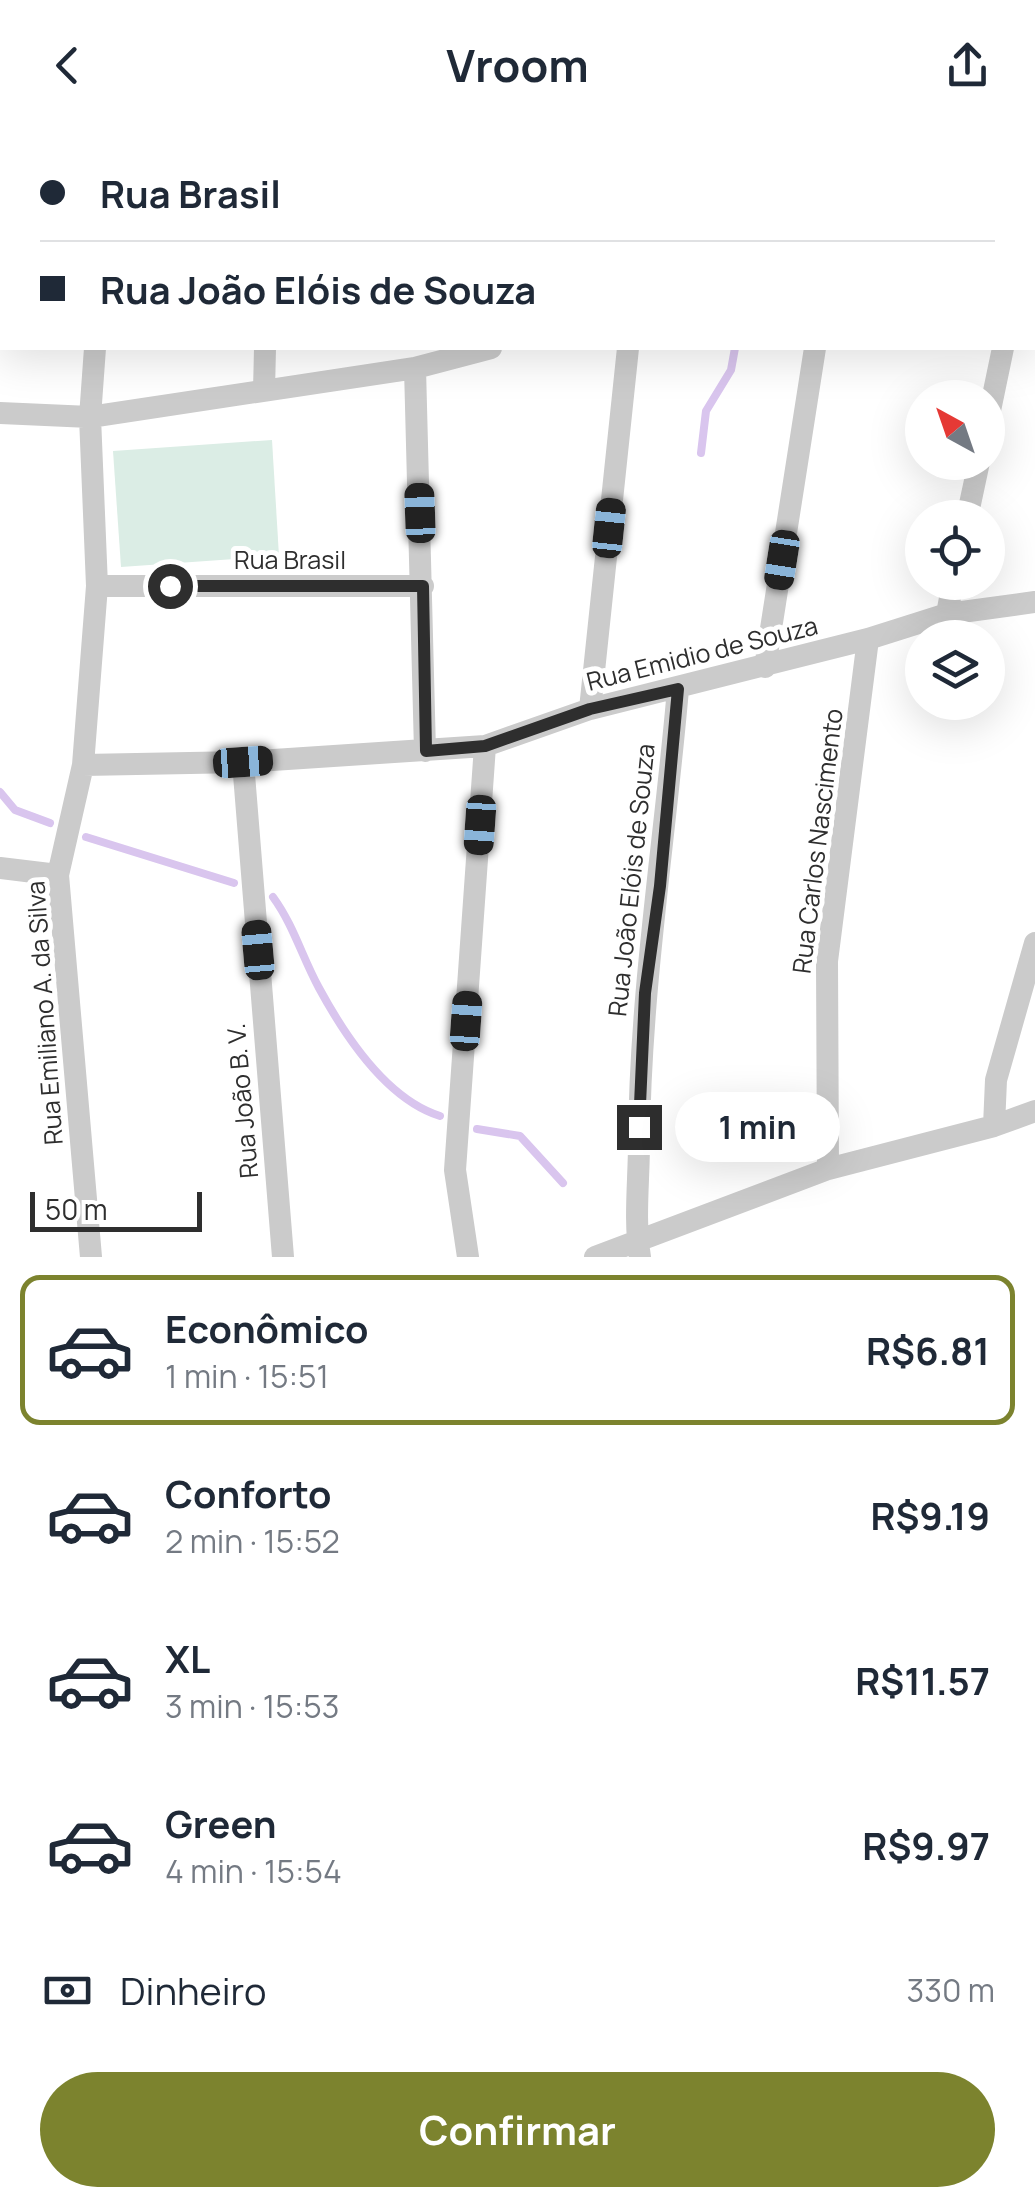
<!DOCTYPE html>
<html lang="pt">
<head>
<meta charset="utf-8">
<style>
  body { margin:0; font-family:Manrope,sans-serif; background:#f6f6f7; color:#1f2937; height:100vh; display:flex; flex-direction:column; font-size:38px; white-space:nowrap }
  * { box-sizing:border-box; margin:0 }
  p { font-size:32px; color:#747a83 }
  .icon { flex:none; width:55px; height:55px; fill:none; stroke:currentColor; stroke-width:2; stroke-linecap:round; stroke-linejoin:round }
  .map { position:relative; height:1127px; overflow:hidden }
  .drawer { display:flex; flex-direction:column; background:#fff; flex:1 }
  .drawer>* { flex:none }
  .hud { position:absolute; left:0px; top:0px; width:1035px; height:220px; box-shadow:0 10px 40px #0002; display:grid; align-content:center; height:220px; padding:0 40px; background:#fff }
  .needle { width:65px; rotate:320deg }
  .fabs { position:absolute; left:905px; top:250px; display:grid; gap:20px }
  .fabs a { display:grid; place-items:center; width:100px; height:100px; border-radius:50%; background:#fff; box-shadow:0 10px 40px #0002; font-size:50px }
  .scale { position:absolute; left:30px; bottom:25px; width:172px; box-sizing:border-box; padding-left:10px; border:5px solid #2e2e2e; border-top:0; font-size:28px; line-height:35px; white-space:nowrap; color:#2e2e2e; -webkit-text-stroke:8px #fff; paint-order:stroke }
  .end { position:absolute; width:45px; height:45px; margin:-22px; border:12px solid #2e2e2e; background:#fff; box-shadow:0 0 0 5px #fff }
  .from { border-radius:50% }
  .bubble { position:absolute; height:70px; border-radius:35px; background:#fff; box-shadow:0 10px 40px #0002; font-size:32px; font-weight:700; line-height:70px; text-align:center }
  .car { position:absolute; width:30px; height:60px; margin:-30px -15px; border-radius:12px; box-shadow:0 0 8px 2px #0007; background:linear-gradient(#222 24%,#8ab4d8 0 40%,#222 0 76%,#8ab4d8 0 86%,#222 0) }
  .hud b { display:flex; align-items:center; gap:35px; height:95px; font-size:38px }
  .hud b+b { border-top:2px solid #e0e1e3 }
  .hud i { width:25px; height:25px; background:#1f2937 }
  ul { padding:18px 0 0; list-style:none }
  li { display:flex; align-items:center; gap:30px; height:150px; margin:0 20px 15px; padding:0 20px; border:5px solid transparent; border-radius:20px }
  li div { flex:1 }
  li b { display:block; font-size:38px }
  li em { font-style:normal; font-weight:700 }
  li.selected { border-color:#7c832e }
  li>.icon { width:90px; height:90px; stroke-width:1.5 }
  .pay { display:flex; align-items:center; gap:25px; height:110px; padding:0 40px; font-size:38px }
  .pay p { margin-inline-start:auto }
  .button { display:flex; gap:20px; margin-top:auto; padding:20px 40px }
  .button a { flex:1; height:115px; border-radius:60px; background:#7c832e; color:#fff; font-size:40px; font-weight:700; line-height:115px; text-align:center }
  header { display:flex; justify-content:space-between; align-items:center; height:130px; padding:0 40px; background:#fff; font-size:45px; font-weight:700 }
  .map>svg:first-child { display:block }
  .green { fill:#dbede5 }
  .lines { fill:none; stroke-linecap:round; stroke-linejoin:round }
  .stream { stroke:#d9c5ee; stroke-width:8 }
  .street { stroke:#cbcbcb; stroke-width:22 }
  .route { stroke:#2e2e2e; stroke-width:12 }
  .labels { text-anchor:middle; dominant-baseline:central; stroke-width:10; stroke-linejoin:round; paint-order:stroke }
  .street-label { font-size:25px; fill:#2e2e2e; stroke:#fff }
</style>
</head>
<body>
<header><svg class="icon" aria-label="back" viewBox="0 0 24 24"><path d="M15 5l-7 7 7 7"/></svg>Vroom<svg class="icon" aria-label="share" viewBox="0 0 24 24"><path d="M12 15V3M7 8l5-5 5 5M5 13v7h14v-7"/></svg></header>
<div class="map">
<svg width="1035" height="1127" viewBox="0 0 1035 1127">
  <rect width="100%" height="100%" fill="#fff"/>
  <path class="green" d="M272 310 279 426 121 437 113 321Z"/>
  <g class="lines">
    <path class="stream" d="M712 0V2
      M701 323 706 281 731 240 735 218
      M0 662 15 680 50 693
      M86 707 234 753
      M273 767C294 796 302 827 319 858 345 906 386 969 440 986
      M477 999 520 1006 563 1053"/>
    <path class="street" d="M101 0V2
      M436 0V2
      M594 0 595 2
      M266 2V0
      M873 2V0
      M1032 76 1035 64
      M415 238 425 621
      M264 261 265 218
      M0 283 90 287 415 238 491 218
      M988 290 1003 218
      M967 388 979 332
      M97 456H423
      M947 484 953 452
      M765 537 815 218
      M590 579 628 218
      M243 632 283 1127
      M83 635 243 632 485 616 590 579 868 509 947 484 1035 472
      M0 738 58 745
      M994 996 996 950 1035 813
      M828 1039 827 831 868 509
      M91 1127 58 745 83 635 97 456 90 287 95 218
      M468 1127 455 1040 485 616
      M595 1127 828 1039 994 996 1035 981
      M640 1127C634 1090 639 1050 639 1013 640 861 665 710 678 559"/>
  </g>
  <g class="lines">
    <path class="route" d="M170 456H423L426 621 485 616 590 579 678 559 660 756 645 863 639 997"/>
  </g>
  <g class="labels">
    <g class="street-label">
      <text x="290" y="429">Rua Brasil</text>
      <text transform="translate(702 523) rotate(-14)">Rua Emidio de Souza</text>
      <text transform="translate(817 711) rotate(-83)">Rua Carlos Nascimento</text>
      <text transform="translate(631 750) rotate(-84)">Rua João Elóis de Souza</text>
      <text transform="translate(44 883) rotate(-94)">Rua Emiliano A. da Silva</text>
      <text transform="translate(242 971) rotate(-95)">Rua João B. V.</text>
    </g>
  </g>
</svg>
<div class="fabs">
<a><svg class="needle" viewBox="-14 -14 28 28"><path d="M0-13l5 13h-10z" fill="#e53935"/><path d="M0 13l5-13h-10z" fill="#747a83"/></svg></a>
<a><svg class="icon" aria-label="locate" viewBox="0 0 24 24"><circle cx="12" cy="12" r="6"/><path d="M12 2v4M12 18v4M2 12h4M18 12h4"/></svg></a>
<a><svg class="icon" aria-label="layers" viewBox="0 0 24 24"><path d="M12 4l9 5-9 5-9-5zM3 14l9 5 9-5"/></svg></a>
</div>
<div class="scale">50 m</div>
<i class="end from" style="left:170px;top:456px"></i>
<i class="end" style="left:639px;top:997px"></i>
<div class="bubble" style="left:675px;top:962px;width:165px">1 min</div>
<i class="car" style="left:420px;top:383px;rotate:358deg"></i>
<i class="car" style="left:609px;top:398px;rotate:6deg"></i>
<i class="car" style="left:782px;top:430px;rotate:189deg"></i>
<i class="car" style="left:243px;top:632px;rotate:86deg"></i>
<i class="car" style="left:480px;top:695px;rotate:184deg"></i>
<i class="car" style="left:258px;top:820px;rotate:355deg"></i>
<i class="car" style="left:466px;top:891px;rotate:4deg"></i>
<div class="hud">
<b><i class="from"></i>Rua Brasil</b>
<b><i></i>Rua João Elóis de Souza</b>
</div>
</div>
<section class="drawer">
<ul>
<li class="selected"><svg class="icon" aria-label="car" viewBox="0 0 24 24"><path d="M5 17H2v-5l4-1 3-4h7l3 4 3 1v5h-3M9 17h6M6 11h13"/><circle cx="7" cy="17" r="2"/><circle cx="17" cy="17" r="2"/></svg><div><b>Econômico</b><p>1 min · 15:51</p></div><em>R$6.81</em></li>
<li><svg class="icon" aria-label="car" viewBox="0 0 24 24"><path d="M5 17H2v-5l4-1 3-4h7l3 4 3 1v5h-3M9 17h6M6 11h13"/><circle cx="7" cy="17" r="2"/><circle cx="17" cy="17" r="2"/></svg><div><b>Conforto</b><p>2 min · 15:52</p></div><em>R$9.19</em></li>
<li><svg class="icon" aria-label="car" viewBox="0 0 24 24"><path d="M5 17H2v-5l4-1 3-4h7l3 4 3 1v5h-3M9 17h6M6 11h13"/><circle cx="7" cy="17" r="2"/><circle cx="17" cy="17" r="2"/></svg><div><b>XL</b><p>3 min · 15:53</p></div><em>R$11.57</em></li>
<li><svg class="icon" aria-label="car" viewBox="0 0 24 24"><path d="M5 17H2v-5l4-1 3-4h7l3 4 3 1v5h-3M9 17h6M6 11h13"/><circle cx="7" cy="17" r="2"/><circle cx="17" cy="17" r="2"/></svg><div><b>Green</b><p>4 min · 15:54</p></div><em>R$9.97</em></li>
</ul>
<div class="pay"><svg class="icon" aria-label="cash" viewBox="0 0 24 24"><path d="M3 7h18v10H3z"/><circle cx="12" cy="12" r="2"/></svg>Dinheiro<p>330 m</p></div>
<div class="button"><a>Confirmar</a></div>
</section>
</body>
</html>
